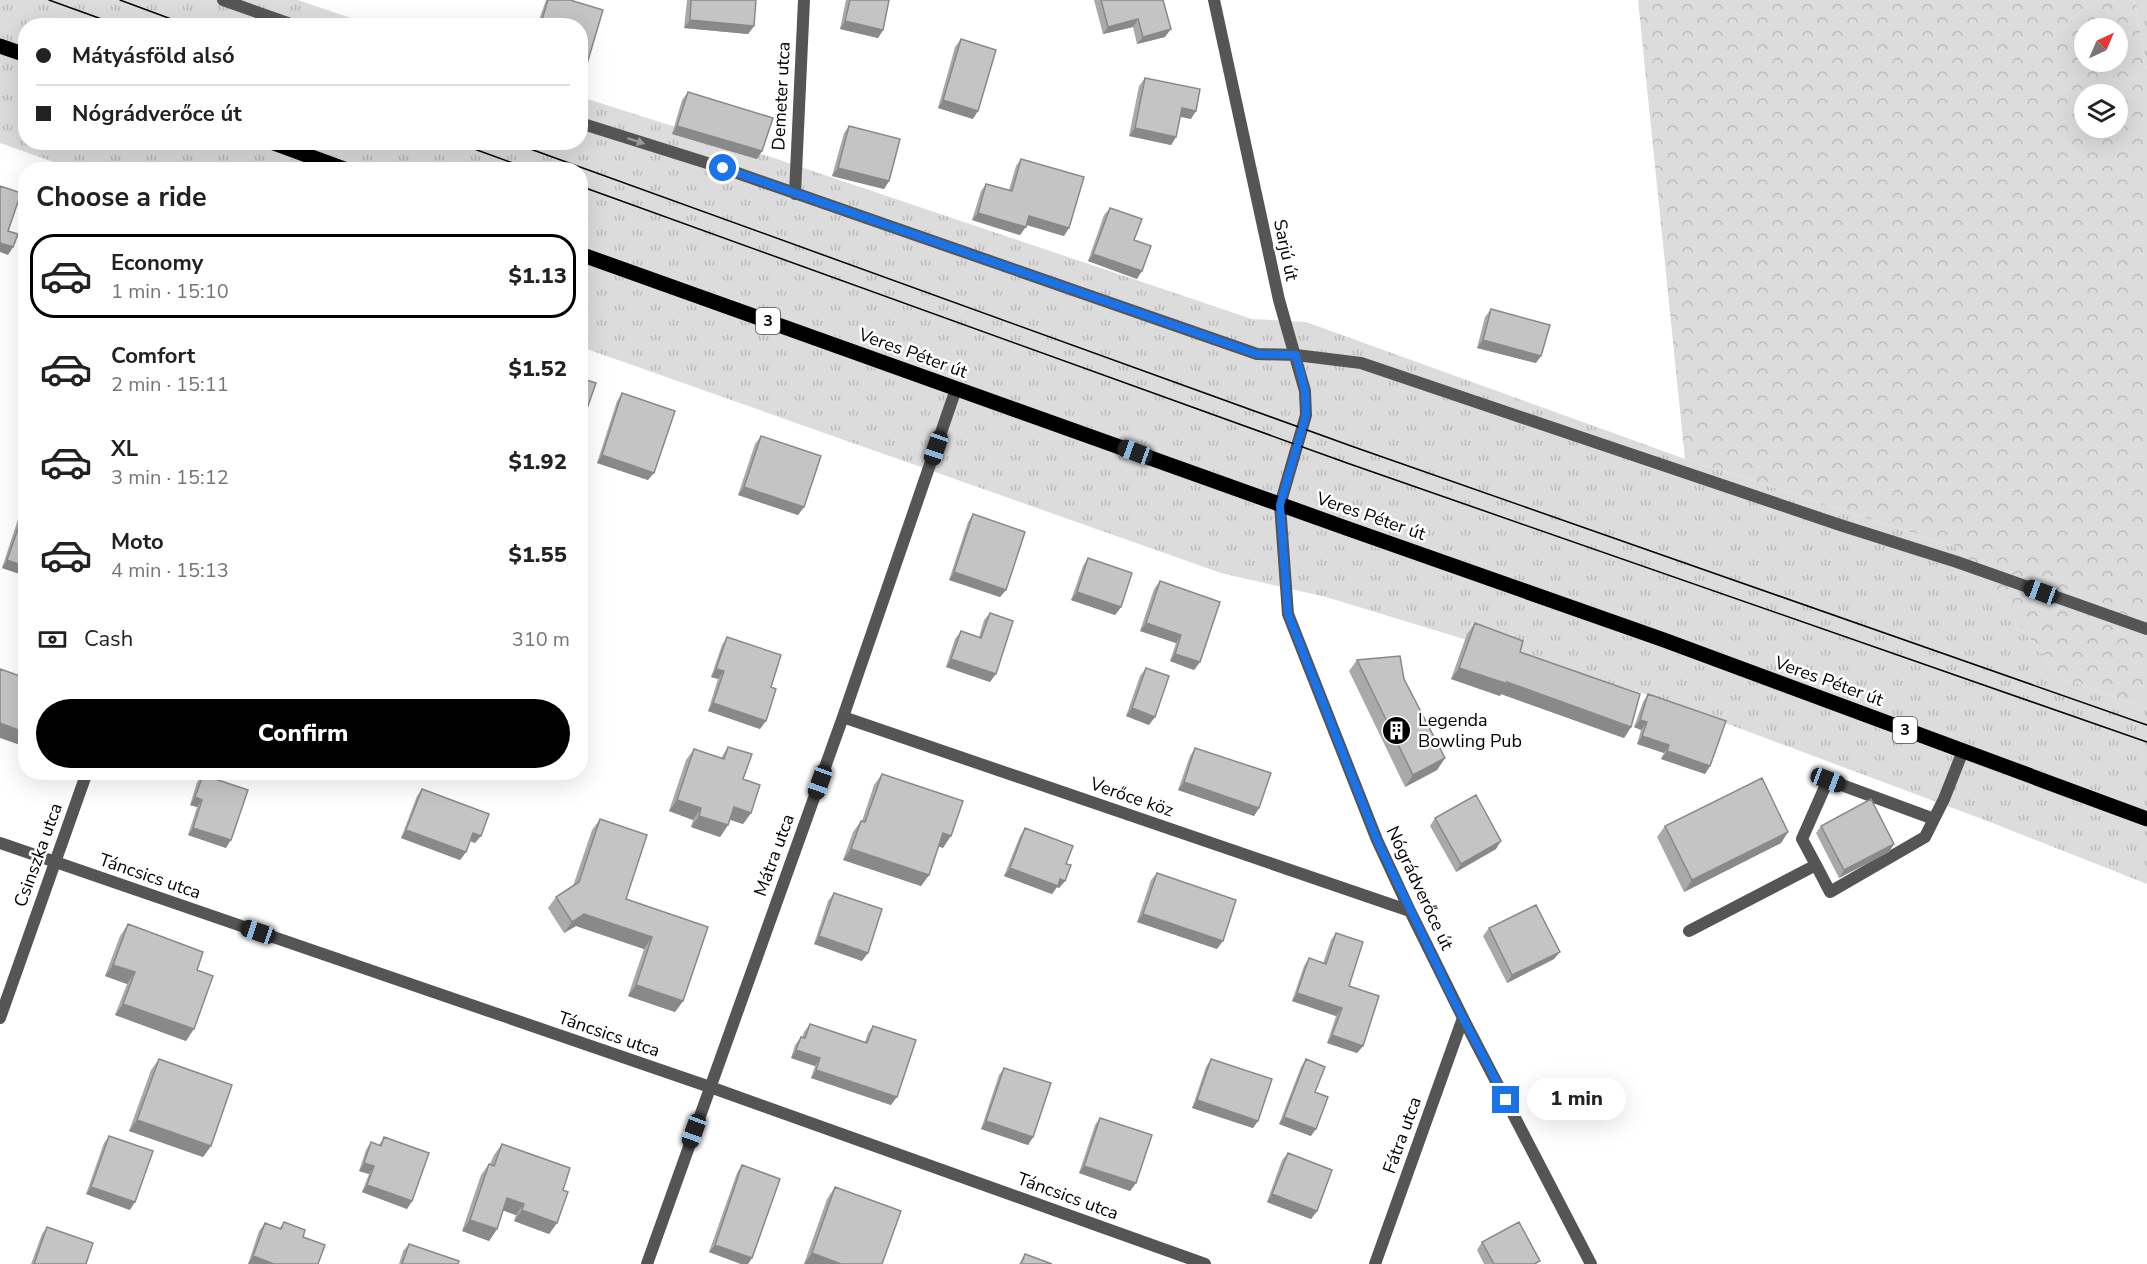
<!DOCTYPE html>
<html lang="en">
<head>
<meta charset="utf-8">
<style>
  body { margin:0; font-family:"Nunito Sans",sans-serif; background:#f6f6f6; color:#222; height:100vh; display:flex; flex-direction:column; font-size:22px; white-space:nowrap }
  * { box-sizing:border-box; margin:0 }
  p { font-size:20px; color:#767676 }
  .icon { flex:none; width:33px; height:33px; fill:none; stroke:currentColor; stroke-width:2; stroke-linecap:round; stroke-linejoin:round }
  .map { position:relative; flex:1; overflow:hidden }
  .side { position:absolute; left:18px; top:162px; width:570px; height:618px; display:flex; flex-direction:column; background:#fff; border-radius:24px; box-shadow:0 6px 24px #0002 }
  .side>* { flex:none }
  .banner { position:absolute; left:18px; top:18px; width:570px; height:132px; border-radius:24px; box-shadow:0 6px 24px #0002; display:grid; align-content:center; height:132px; padding:0 18px; background:#fff }
  .needle { width:39px; rotate:44deg }
  .controls { position:absolute; left:2074px; top:18px; display:grid; gap:12px }
  .controls a { display:grid; place-items:center; width:54px; height:54px; border-radius:50%; background:#fff; box-shadow:0 6px 24px #0002; font-size:30px }
  .end { position:absolute; width:27px; height:27px; margin:-14px; border:8px solid #1a73e8; background:#fff; box-shadow:0 0 0 3px #fff }
  .from { border-radius:50% }
  .bubble { position:absolute; height:42px; border-radius:21px; background:#fff; box-shadow:0 6px 24px #0002; font-size:20px; font-weight:800; line-height:42px; text-align:center }
  .car { position:absolute; width:18px; height:36px; margin:-18px -9px; border-radius:8px; box-shadow:0 0 4px 2px #0007; background:linear-gradient(#222 24%,#8ab4d8 0 40%,#222 0 76%,#8ab4d8 0 86%,#222 0) }
  .banner b { display:flex; align-items:center; gap:21px; height:57px; font-size:22px }
  .banner b+b { border-top:2px solid #e0e0e0 }
  .banner i { width:15px; height:15px; background:#222 }
  ul { padding:0; list-style:none }
  li { display:flex; align-items:center; gap:18px; height:84px; margin:0 12px 9px; padding:0 6px; border:3px solid transparent; border-radius:24px }
  li div { flex:1 }
  li b { display:block; font-size:22px }
  li em { font-style:normal; font-weight:800 }
  li.selected { border-color:#000 }
  li>.icon { width:54px; height:54px; stroke-width:1.5 }
  h2 { padding:0 18px; font-size:27px; line-height:72px }
  .pay { display:flex; align-items:center; gap:15px; height:66px; padding:0 18px; font-size:22px }
  .pay p { margin-inline-start:auto }
  .cta { display:flex; gap:12px; margin-top:auto; padding:12px 18px }
  .cta a { flex:1; height:69px; border-radius:36px; background:#000; color:#fff; font-size:24px; font-weight:800; line-height:69px; text-align:center }
  .map>svg:first-child { display:block }
  .grass { fill:url(#grass-tufts) }
  .forest { fill:url(#forest-crowns); fill-rule:evenodd }
  .lines { fill:none; stroke-linecap:round; stroke-linejoin:round }
  .primary-casing { stroke:#dbdbdb; stroke-width:17 }
  .lane { stroke:#555; stroke-width:12 }
  .street { stroke:#555; stroke-width:12 }
  .primary { stroke:#000; stroke-width:15 }
  .tram { stroke:#000; stroke-width:1.5 }
  .wall { fill:#a9a9a9 }
  .shaded-wall { fill:#898989 }
  .building { fill:#c4c4c4; stroke:#898989; stroke-width:1.5 }
  .oneway { fill:#999 }
  .route { stroke:#1a73e8; stroke-width:8 }
  .labels { text-anchor:middle; dominant-baseline:central; stroke-width:5; stroke-linejoin:round; paint-order:stroke }
  .shield { fill:#fff; stroke:#4c4c4c; stroke-width:1.5 }
  .shield-label { font-size:16px; font-weight:bold; fill:#000 }
  .street-label { font-size:18px; fill:#000; stroke:#fff }
  .poi-label { font-size:18px; fill:#000; stroke:#fff; text-anchor:start }
</style>
</head>
<body>
<div class="map">
<svg width="2147" height="1264" viewBox="0 0 2147 1264">
  <defs>
    <pattern id="grass-tufts" width="24" height="20" patternUnits="userSpaceOnUse" patternTransform="scale(1.5)"><rect width="24" height="20" fill="#dcdcdc"/><path d="M3 7l-1-3M5 7V3M7 7l1-3M15 17l-1-3M17 17v-4M19 17l1-3" fill="none" stroke="#bbb"/></pattern>
    <pattern id="forest-crowns" width="20" height="18" patternUnits="userSpaceOnUse" patternTransform="scale(1.5)"><rect width="20" height="18" fill="#dcdcdc"/><path d="M2 6a3 3 0 1 1 6 0M12 15a3 3 0 1 1 6 0" fill="none" stroke="#bbb"/></pattern>
  </defs>
  <rect width="100%" height="100%" fill="#fff"/>
  <path class="grass" d="M0 0H298L371 25 26 26V142H580L581 97 777 159 1252 319 1306 322 1685 459 1956 547 2062 678 2147 709V884L1990 822 1661 699 1326 597 1221 573 581 347 580 170H76L0 143Z
    M2134 0H2147V70Z"/>
  <path class="forest" d="M1638 0H2134L2147 70V709L2062 678 1956 547 1685 459ZM2085 28H2118V62H2085ZM2085 94H2118V128H2085Z"/>
  <g class="lines">
    <defs>
      <path id="primary" d="M0 46 26 55
        M271 142 347 170
        M580 254 1346 528 1664 640 2147 819"/>
    </defs>
    <use href="#primary" class="primary-casing"/>
    <path class="lane" d="M1296 355 1361 363 1840 525 1957 562 2147 629
      M1816 865 1802 839 1828 780 1934 819
      M1689 931 1816 865 1830 892 1925 837 1944 799 1963 751"/>
    <path class="street" d="M223 0 296 26
      M1214 0 1279 300 1305 391 1306 415 1280 505 1288 614 1377 840 1410 911 1463 1018 1591 1264
      M580 123 723 168 1257 354 1296 355
      M309 170 314 158
      M795 194 804 0
      M843 717 1410 911
      M0 843 710 1087 1205 1264
      M0 1018 87 772
      M647 1264 843 717 956 389
      M1375 1264 1463 1018"/>
    <use href="#primary" class="primary"/>
    <path class="tram" d="M49 0 121 26
      M120 0 190 26
      M455 142 532 170
      M511 142 1354 447 2147 725
      M580 186 1347 463 2147 742"/>
  </g>
  <path class="wall" d="M546 0H570L580 26H537Z
    M687 0H756L754 26 748 34 684 28Z
    M846 0H889L883 30 878 38 840 29Z
    M1094 0H1163L1165 37 1137 44 1133 27 1103 34Z
    M961 39 973 119 938 108 955 47Z
    M1145 78 1191 119 1180 116 1176 137 1171 145 1129 136 1139 86Z
    M688 92 762 151 757 159 672 134 682 100Z
    M849 126 889 181 884 189 832 176 844 133Z
    M1021 159 1064 236 1026 225 1020 235 972 220 981 191 986 184 1009 190 1016 166Z
    M1110 208 1134 240 1137 279 1088 261 1104 215Z
    M1491 309 1536 363 1477 348 1485 317Z
    M622 393 648 480 597 463 617 401Z
    M761 436 804 507 798 515 738 495 755 444Z
    M26 501V576L2 568 23 504Z
    M973 514 1006 590 1000 597 949 580 968 522Z
    M1088 558 1121 607 1115 615 1071 600 1083 566Z
    M1160 581 1200 662 1194 670 1170 661 1176 643 1140 631 1154 589Z
    M990 613V682L946 667 955 639 961 631 979 637 984 620Z
    M1475 623 1631 727 1624 738 1501 694 1500 696 1451 679 1467 634Z
    M727 637 771 687 760 729 708 711 718 679 711 677 722 645Z
    M1357 660 1404 679 1445 758 1437 770 1405 787 1349 671Z
    M1146 668 1149 725 1126 716 1140 676Z
    M1648 694 1710 766 1705 774 1661 759 1664 753 1637 744 1641 730 1634 727 1643 702Z
    M728 747 743 779 751 813 743 824 730 820 728 825 720 837 691 827 693 820 669 811 686 760 694 749 721 758Z
    M1195 748 1259 808 1254 816 1178 790 1190 756Z
    M882 774 943 848 938 846 929 875 921 886 843 860 853 832 861 821H862L874 785Z
    M203 775 226 848 188 835 197 807 190 805 197 782Z
    M422 789 475 843 470 841 466 852 460 860 401 838 417 796Z
    M1435 818 1496 849 1456 872 1430 826Z
    M600 819 626 899 708 927 683 1001 675 1012 628 996 644 949 576 926 564 933 548 908 556 897 573 886 592 830Z
    M1665 826 1788 832 1781 843 1684 892 1657 837Z
    M1821 826 1894 844 1889 852 1839 878 1816 833Z
    M1025 828 1066 864 1065 881 1059 888 1057 887 1052 894 1004 876 1020 836Z
    M1157 873 1217 949 1137 922 1151 880Z
    M834 893 862 961 814 944 828 901Z
    M128 924 186 1041 115 1015 127 984 105 976 120 936Z
    M1489 928 1554 959 1507 983 1483 936Z
    M1336 933 1363 1046 1357 1053 1327 1043 1336 1016 1292 1001 1304 966 1309 958 1323 963 1331 940Z
    M810 1024 865 1042 868 1033 873 1026 891 1105 811 1078 815 1066 791 1058 795 1045 801 1037 802 1038 804 1032Z
    M159 1059 211 1146 203 1157 129 1131 151 1070Z
    M1211 1059 1258 1121 1253 1128 1192 1108 1206 1067Z
    M1306 1059 1315 1092 1311 1136 1279 1124 1301 1067Z
    M1004 1068 1033 1137 1028 1145 981 1129 999 1075Z
    M1100 1118 1136 1183 1130 1191 1079 1173 1095 1125Z
    M109 1136 130 1210 86 1194 104 1143Z
    M384 1137 412 1201 407 1209 362 1192 369 1174 359 1171 366 1150 371 1142 379 1145Z
    M502 1144 563 1190 557 1223 549 1234 514 1221 516 1215 503 1210 497 1229 489 1241 462 1231 481 1175 489 1164H490L494 1155Z
    M1288 1153 1317 1211 1311 1219 1267 1202 1282 1160Z
    M742 1165 752 1258 748 1264H741L709 1252 737 1173Z
    M835 1187 882 1264H804L827 1199Z
    M284 1222 303 1237 318 1264H248L259 1231 265 1223 279 1229Z
    M47 1227 86 1264H31L42 1234Z
    M1482 1242 1538 1264H1484L1477 1250Z
    M409 1244 458 1264H399L403 1251Z
    M1025 1254 1052 1264H1019Z"/>
  <path class="shaded-wall" d="M1138 19 1133 27 1103 34 1108 27Z
    M690 20 754 26 748 34 684 28Z
    M845 21 883 30 878 38 840 29Z
    M1171 29 1165 37 1137 44 1143 37Z
    M580 65 586 67 580 74Z
    M943 100 978 111 973 119 938 108Z
    M1182 108 1196 111 1191 119 1176 116Z
    M677 126 762 151 757 159 672 134Z
    M1135 128 1176 137 1171 145 1129 136Z
    M838 168 889 181 884 189 832 176Z
    M978 213 1026 227 1020 235 972 220Z
    M1029 216 1069 228 1064 236 1024 224Z
    M0 243 13 247 8 255 0 252Z
    M1093 254 1142 271 1137 279 1088 261Z
    M1483 340 1541 356 1536 363 1477 348Z
    M602 455 654 473 648 480 597 463Z
    M744 487 804 507 798 515 738 495Z
    M7 560 26 567V576L2 568Z
    M954 572 1006 590 1000 597 949 580Z
    M1077 592 1121 607 1115 615 1071 600Z
    M1146 623 1181 635 1176 643 1140 631Z
    M1175 654 1200 662 1194 670 1170 661Z
    M951 659 996 674 990 682 946 667Z
    M1459 668 1507 682 1631 727 1624 738 1501 694 1500 696 1451 679Z
    M716 669 724 671 718 679 711 677Z
    M713 703 766 721 760 729 708 711Z
    M1132 708 1155 717 1149 725 1126 716Z
    M1640 720 1647 722 1641 730 1634 727Z
    M0 723 26 733V747L0 738Z
    M1642 736 1669 745 1664 753 1637 744Z
    M1667 751 1710 766 1705 774 1661 759Z
    M1445 758 1437 770 1405 787 1413 775Z
    M1184 782 1259 808 1254 816 1178 790Z
    M195 797 202 800 197 807 190 805Z
    M677 800 701 808 693 820 669 811Z
    M734 807 751 813 743 824 726 818Z
    M699 816 728 825 720 837 691 827Z
    M193 828 231 840 226 848 188 835Z
    M406 830 466 852 460 860 401 838Z
    M1788 832 1781 843 1684 892 1692 880Z
    M473 833 481 836 475 843 468 840Z
    M943 833 951 836 943 848 935 845Z
    M1501 841 1496 849 1456 872 1461 864Z
    M1894 844 1889 852 1839 878 1844 870Z
    M851 849 929 875 921 886 843 860Z
    M1010 868 1060 879 1065 881 1059 888 1057 887 1052 894 1004 876Z
    M584 914 652 937 644 949 576 926 564 933 572 922Z
    M1143 914 1223 941 1217 949 1137 922Z
    M819 936 868 953 862 961 814 944Z
    M1560 952 1554 959 1507 983 1512 975Z
    M113 965 135 972 127 984 105 976Z
    M636 985 683 1001 675 1012 628 996Z
    M1297 993 1342 1008 1336 1016 1292 1001Z
    M123 1004 194 1029 186 1041 115 1015Z
    M1332 1035 1363 1046 1357 1053 1327 1043Z
    M796 1050 820 1058 815 1066 791 1058Z
    M816 1070 897 1097 891 1105 811 1078Z
    M1197 1100 1258 1121 1253 1128 1192 1108Z
    M1284 1117 1316 1129 1311 1136 1279 1124Z
    M137 1120 211 1146 203 1157 129 1131Z
    M986 1121 1033 1137 1028 1145 981 1129Z
    M364 1163 374 1166 369 1174 359 1171Z
    M1084 1166 1136 1183 1130 1191 1079 1173Z
    M367 1185 412 1201 407 1209 362 1192Z
    M91 1187 135 1202 130 1210 86 1194Z
    M1272 1194 1317 1211 1311 1219 1267 1202Z
    M507 1198 524 1204 516 1215 499 1209Z
    M522 1210 557 1223 549 1234 514 1221Z
    M470 1220 497 1229 489 1241 462 1231Z
    M715 1245 752 1258 748 1264H741L709 1252Z
    M812 1253 841 1264H804Z
    M253 1256 274 1264H248Z"/>
  <path class="building" d="M548 0H570L603 10 586 67 580 65V26H540Z
    M691 0H756L754 26 690 20Z
    M850 0H889L883 30 845 21Z
    M1101 0H1163L1171 29 1143 37 1138 19 1108 27Z
    M961 39 996 50 978 111 943 100Z
    M1145 78 1200 89 1196 111 1182 108 1176 137 1135 128Z
    M688 92 773 118 762 151 677 126Z
    M849 126 900 139 889 181 838 168Z
    M1021 159 1084 177 1069 228 1029 216 1026 227 978 213 986 184 1012 191Z
    M0 186 21 193 8 231 18 234 13 247 0 243Z
    M1110 208 1142 219 1134 240 1151 246 1142 271 1093 254Z
    M1491 309 1550 325 1541 356 1483 340Z
    M580 378 596 383 584 417 580 416Z
    M622 393 675 411 654 473 602 455Z
    M761 436 821 456 804 507 744 487Z
    M26 506V567L7 560Z
    M973 514 1025 532 1006 590 954 572Z
    M1088 558 1132 573 1121 607 1077 592Z
    M1160 581 1220 602 1200 662 1175 654 1181 635 1146 623Z
    M990 613 1013 621 996 674 951 659 961 631 981 638Z
    M1475 623 1523 641 1520 652 1640 694 1631 727 1507 682 1508 684 1459 668Z
    M727 637 781 655 771 687 776 689 766 721 713 703 724 671 716 669Z
    M1400 656 1404 679 1445 758 1413 775 1357 660Z
    M1146 668 1169 676 1155 717 1132 708Z
    M0 669 26 678V733L0 723Z
    M1648 694 1726 721 1710 766 1667 751 1669 745 1642 736 1647 722 1640 720Z
    M728 747 752 754 743 779 760 785 751 813 734 807 728 825 699 816 701 808 677 800 694 749 724 759Z
    M1195 748 1271 773 1259 808 1184 782Z
    M882 774 963 801 951 836 943 833 929 875 851 849 861 821 865 822Z
    M203 775 248 790 231 840 193 828 202 800 195 797Z
    M1762 778 1788 832 1692 880 1665 826Z
    M422 789 489 814 481 836 473 833 466 852 406 830Z
    M1476 795 1501 841 1461 864 1435 818Z
    M1871 799 1894 844 1844 870 1821 826Z
    M600 819 647 835 626 899 708 927 683 1001 636 985 652 937 584 914 572 922 556 897 579 882Z
    M1025 828 1073 846 1066 864 1071 865 1065 881 1060 879 1058 886 1010 868Z
    M1157 873 1236 900 1223 941 1143 914Z
    M834 893 882 909 868 953 819 936Z
    M1536 905 1560 952 1512 975 1489 928Z
    M128 924 203 952 197 970 213 976 194 1029 123 1004 135 972 113 965Z
    M1336 933 1363 942 1349 986 1379 996 1363 1046 1332 1035 1342 1008 1297 993 1309 958 1326 964Z
    M810 1024 867 1043 873 1026 916 1040 897 1097 816 1070 820 1058 796 1050 801 1037 805 1038Z
    M159 1059 232 1085 211 1146 137 1120Z
    M1211 1059 1272 1079 1258 1121 1197 1100Z
    M1306 1059 1325 1067 1315 1092 1328 1097 1316 1129 1284 1117Z
    M1004 1068 1051 1083 1033 1137 986 1121Z
    M1100 1118 1152 1135 1136 1183 1084 1166Z
    M109 1136 153 1151 135 1202 91 1187Z
    M384 1137 429 1153 412 1201 367 1185 374 1166 364 1163 371 1142 381 1146Z
    M502 1144 570 1168 563 1190 568 1192 557 1223 522 1210 524 1204 507 1198 497 1229 470 1220 489 1164 494 1166Z
    M1288 1153 1332 1170 1317 1211 1272 1194Z
    M742 1165 780 1179 752 1258 715 1245Z
    M835 1187 901 1211 882 1264H841L812 1253Z
    M284 1222 305 1230 303 1237 325 1245 318 1264H274L253 1256 265 1223 281 1229Z
    M1519 1222 1540 1261 1534 1264H1494L1482 1242Z
    M47 1227 93 1243 86 1264H34Z
    M409 1244 459 1261 458 1264H402Z
    M1025 1254 1052 1264H1021Z"/>
  <defs><path id="oneway-solid" d="M-6-.8H1V-3.2L6.5 0L1 3.2V.8H-6Z" transform="scale(1.5)"/></defs>
  <use class="oneway" href="#oneway-solid" transform="translate(636 141) rotate(18)"/>
  <g class="lines">
    <path class="route" d="M723 168 1257 354 1296 355 1305 391 1306 415 1280 505 1288 614 1377 840 1452 997 1506 1100"/>
  </g>
  <defs>
    <symbol id="building-disc" viewBox="-11 -11 22 22"><circle r="9.5" fill="#000" stroke="#fff"/><path d="M-4-6H4V6H1V3H-1V6H-4ZM-2.5-4.3h1.7v1.8h-1.7ZM.8-4.3h1.7v1.8H.8ZM-2.5-1h1.7V.8h-1.7ZM.8-1h1.7V.8H.8Z" fill="#fff"/></symbol>
  </defs>
  <g fill-rule="evenodd">
    <use href="#building-disc" x="1380" y="714" width="33" height="33"/>
  </g>
  <g class="labels">
    <g class="shield">
      <rect x="756" y="308" width="24" height="26" rx="4.5"/>
      <rect x="1893" y="717" width="24" height="26" rx="4.5"/>
    </g>
    <g class="shield-label">
      <text x="768" y="321">3</text>
      <text x="1905" y="730">3</text>
    </g>
    <g class="street-label">
      <text transform="translate(781 96) rotate(-87)">Demeter utca</text>
      <text transform="translate(1286 250) rotate(78)">Sarjú út</text>
      <text transform="translate(913 353) rotate(20)">Veres Péter út</text>
      <text transform="translate(1371 516) rotate(19)">Veres Péter út</text>
      <text transform="translate(1829 681) rotate(20)">Veres Péter út</text>
      <text transform="translate(1132 797) rotate(19)">Verőce köz</text>
      <text transform="translate(38 855) rotate(-70)">Csinszka utca</text>
      <text transform="translate(774 855) rotate(-70)">Mátra utca</text>
      <text transform="translate(150 876) rotate(19)">Táncsics utca</text>
      <text transform="translate(1420 888) rotate(65)">Nógrádverőce út</text>
      <text transform="translate(609 1034) rotate(19)">Táncsics utca</text>
      <text transform="translate(1402 1135) rotate(-70)">Fátra utca</text>
      <text transform="translate(1068 1196) rotate(20)">Táncsics utca</text>
    </g>
    <g class="poi-label">
      <text x="1418" y="720">Legenda<tspan x="1418" dy="21">Bowling Pub</tspan></text>
    </g>
  </g>
</svg>
<div class="controls">
<a><svg class="needle" viewBox="-14 -14 28 28"><path d="M0-13l5 13h-10z" fill="#e53935"/><path d="M0 13l5-13h-10z" fill="#767676"/></svg></a>
<a><svg class="icon" aria-label="layers" viewBox="0 0 24 24"><path d="M12 4l9 5-9 5-9-5zM3 14l9 5 9-5"/></svg></a>
</div>
<i class="end from" style="left:723px;top:168px"></i>
<i class="end" style="left:1506px;top:1100px"></i>
<div class="bubble" style="left:1527px;top:1078px;width:99px">1 min</div>
<i class="car" style="left:936px;top:448px;rotate:199deg"></i>
<i class="car" style="left:1135px;top:452px;rotate:290deg"></i>
<i class="car" style="left:2041px;top:592px;rotate:290deg"></i>
<i class="car" style="left:1828px;top:780px;rotate:111deg"></i>
<i class="car" style="left:820px;top:782px;rotate:200deg"></i>
<i class="car" style="left:258px;top:932px;rotate:289deg"></i>
<i class="car" style="left:694px;top:1131px;rotate:200deg"></i>
<div class="banner">
<b><i class="from"></i>Mátyásföld alsó</b>
<b><i></i>Nógrádverőce út</b>
</div>
<section class="side">
<h2>Choose a ride</h2>
<ul>
<li class="selected"><svg class="icon" aria-label="car" viewBox="0 0 24 24"><path d="M5 17H2v-5l4-1 3-4h7l3 4 3 1v5h-3M9 17h6M6 11h13"/><circle cx="7" cy="17" r="2"/><circle cx="17" cy="17" r="2"/></svg><div><b>Economy</b><p>1 min · 15:10</p></div><em>$1.13</em></li>
<li><svg class="icon" aria-label="car" viewBox="0 0 24 24"><path d="M5 17H2v-5l4-1 3-4h7l3 4 3 1v5h-3M9 17h6M6 11h13"/><circle cx="7" cy="17" r="2"/><circle cx="17" cy="17" r="2"/></svg><div><b>Comfort</b><p>2 min · 15:11</p></div><em>$1.52</em></li>
<li><svg class="icon" aria-label="car" viewBox="0 0 24 24"><path d="M5 17H2v-5l4-1 3-4h7l3 4 3 1v5h-3M9 17h6M6 11h13"/><circle cx="7" cy="17" r="2"/><circle cx="17" cy="17" r="2"/></svg><div><b>XL</b><p>3 min · 15:12</p></div><em>$1.92</em></li>
<li><svg class="icon" aria-label="car" viewBox="0 0 24 24"><path d="M5 17H2v-5l4-1 3-4h7l3 4 3 1v5h-3M9 17h6M6 11h13"/><circle cx="7" cy="17" r="2"/><circle cx="17" cy="17" r="2"/></svg><div><b>Moto</b><p>4 min · 15:13</p></div><em>$1.55</em></li>
</ul>
<div class="pay"><svg class="icon" aria-label="cash" viewBox="0 0 24 24"><path d="M3 7h18v10H3z"/><circle cx="12" cy="12" r="2"/></svg>Cash<p>310 m</p></div>
<div class="cta"><a>Confirm</a></div>
</section>
</div>
</body>
</html>
